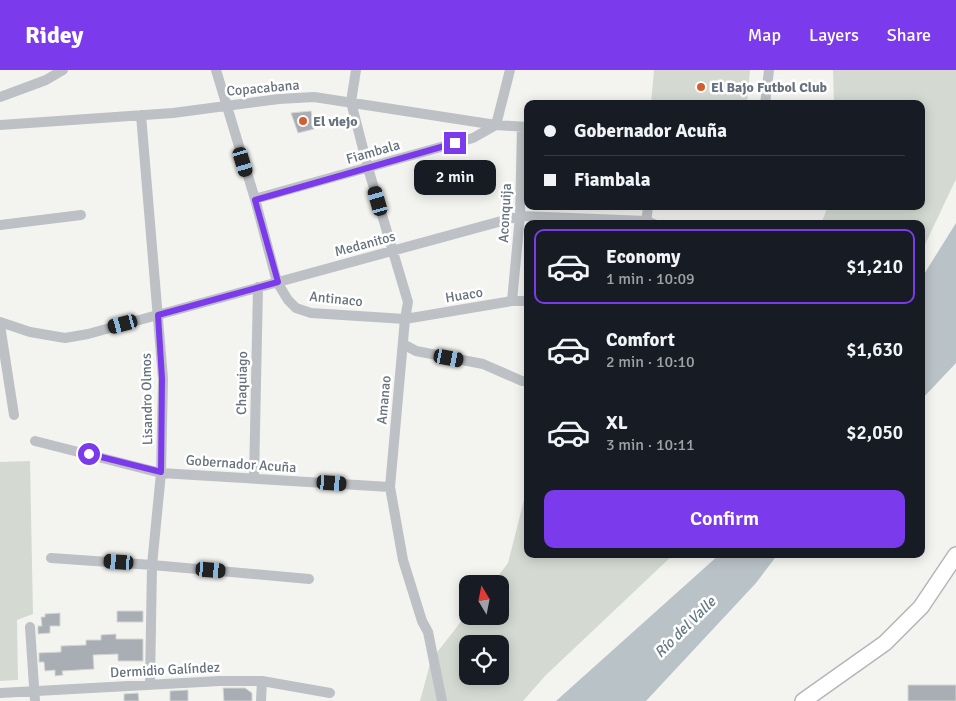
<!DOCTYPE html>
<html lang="en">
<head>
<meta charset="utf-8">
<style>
  body { margin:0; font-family:Signika,sans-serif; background:#20242c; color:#f1f3f6; height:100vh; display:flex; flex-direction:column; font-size:19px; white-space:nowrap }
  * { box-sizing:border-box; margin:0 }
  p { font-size:16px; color:#9ea1a6 }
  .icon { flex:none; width:28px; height:28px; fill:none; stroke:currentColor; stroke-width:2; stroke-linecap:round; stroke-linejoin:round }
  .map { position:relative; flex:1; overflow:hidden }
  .details { position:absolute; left:524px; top:150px; width:401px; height:338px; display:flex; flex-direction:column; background:#171b24; border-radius:10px; box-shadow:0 2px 12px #0003 }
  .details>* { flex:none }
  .guide { position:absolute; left:524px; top:30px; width:401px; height:110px; border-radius:10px; box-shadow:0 2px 12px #0003; display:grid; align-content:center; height:110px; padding:0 20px; background:#171b24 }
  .needle { width:32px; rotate:350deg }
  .tools { position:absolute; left:459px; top:505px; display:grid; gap:10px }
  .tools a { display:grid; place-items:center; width:50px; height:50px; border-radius:10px; background:#171b24; box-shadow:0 2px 12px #0003; font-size:25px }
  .end { position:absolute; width:22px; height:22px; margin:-11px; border:6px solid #7c3aed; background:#fff; box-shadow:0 0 0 2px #fff }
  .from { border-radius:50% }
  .bubble { position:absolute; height:35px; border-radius:10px; background:#171b24; box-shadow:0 2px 12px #0003; font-size:16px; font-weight:600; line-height:35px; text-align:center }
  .car { position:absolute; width:15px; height:30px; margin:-15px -8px; border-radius:6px; box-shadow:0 0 4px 1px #0007; background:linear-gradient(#222 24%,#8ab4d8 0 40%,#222 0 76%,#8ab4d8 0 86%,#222 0) }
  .guide b { display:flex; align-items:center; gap:18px; height:48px; font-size:19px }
  .guide b+b { border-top:1px solid #363941 }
  .guide i { width:12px; height:12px; background:#f1f3f6 }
  ul { padding:9px 0 0; list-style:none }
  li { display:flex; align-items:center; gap:15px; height:75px; margin:0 10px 8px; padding:0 10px; border:2px solid transparent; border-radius:10px }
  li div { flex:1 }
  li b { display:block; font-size:19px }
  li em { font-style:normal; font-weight:600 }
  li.active { border-color:#7c3aed }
  li>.icon { width:45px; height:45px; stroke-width:1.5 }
  .cta { display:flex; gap:10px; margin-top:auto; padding:10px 20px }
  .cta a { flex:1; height:58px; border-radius:10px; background:#7c3aed; color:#fff; font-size:20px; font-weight:600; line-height:58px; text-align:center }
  header { display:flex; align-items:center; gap:30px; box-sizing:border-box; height:70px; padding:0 25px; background:#7c3aed; color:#fff }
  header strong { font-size:24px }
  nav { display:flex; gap:28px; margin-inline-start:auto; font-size:18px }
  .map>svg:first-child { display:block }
  .green { fill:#d4dad1; fill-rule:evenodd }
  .water { fill:#b9c2c7 }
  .building { fill:#a8aeb3; stroke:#d5d5d3 }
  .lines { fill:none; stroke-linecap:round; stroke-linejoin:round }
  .secondary-casing { stroke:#b2b6ba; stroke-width:18 }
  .minor { stroke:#bdc0c4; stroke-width:10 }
  .secondary { stroke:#fff; stroke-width:15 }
  .route { stroke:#7c3aed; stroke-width:6 }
  .poi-dot { fill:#d45e2f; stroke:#fff; stroke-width:2 }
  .labels { text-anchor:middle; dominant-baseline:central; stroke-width:5; stroke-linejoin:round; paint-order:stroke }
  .poi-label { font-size:14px; font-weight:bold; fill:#65727e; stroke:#fff; text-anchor:start }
  .street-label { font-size:14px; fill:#65727e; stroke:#fff }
  .water-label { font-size:15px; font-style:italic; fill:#657a83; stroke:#fff }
</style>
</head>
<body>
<header>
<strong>Ridey</strong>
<nav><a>Map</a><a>Layers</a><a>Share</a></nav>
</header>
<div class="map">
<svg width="956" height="631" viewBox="0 0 956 631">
  <rect width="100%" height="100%" fill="#f3f4f0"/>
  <path class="green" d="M654 0H750L747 34H651Z
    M833 0H956V109L921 183V154H821L828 136H921V34H834Z
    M30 391 33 544 17 550 18 610 0 611V392Z
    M527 418 528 484H674L546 605 523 631H420L431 590 467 544 468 546H500V514H492L508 493ZM468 574H500V606H468Z"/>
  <path class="water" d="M956 153V293L921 330V209Z
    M720 484H778L756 513 646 631H556Z"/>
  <path class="building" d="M311 41 314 59 298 63 291 43Z
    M117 541H143V552H117Z
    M60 543V556H50V563L38 564V556H42L41 547H45V544Z
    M116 564V569H143V591H118V584L93 585 94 599 62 601 63 605 55 606V600L45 601 44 592H39V583L61 582V576L86 575V570H101V565Z
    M908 615H956V631H908Z
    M223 618H245L252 623V631H224Z
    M188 620V631H170V621Z
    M138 623 139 631H124V624Z"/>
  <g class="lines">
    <defs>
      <path id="secondary" d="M803 631 885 573 921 537 956 485"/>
    </defs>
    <use href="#secondary" class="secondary-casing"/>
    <path class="minor" d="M216 0 255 129 277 212 288 230 296 238 311 243 405 249 512 231H528
      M356 0 351 32 368 98 408 232 405 249 390 417 403 490 422 551 428 562 442 631
      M0 27 46 10 63 0
      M765 34 769 0
      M141 45 163 309 161 403 152 495 150 613
      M0 55 173 43 279 29 314 27 496 55 528 57
      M255 129 473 68 496 55 510 0
      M646 154 648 136
      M0 155 81 145
      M512 231 520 146 522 57
      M0 252 30 262 65 268 88 264 520 146 647 151 654 154
      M0 255 14 345
      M403 274 416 281 483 294 522 311H528
      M35 371 161 403 390 417
      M254 408 258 217
      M51 488 152 495 309 509
      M30 557 35 631
      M0 623 220 611H262L330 623
      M261 631 262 611"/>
    <use href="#secondary" class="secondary"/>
  </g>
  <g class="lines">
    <path class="route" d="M89 384 161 402 162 309 158 245 278 212 255 130 455 73"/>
  </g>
  <g class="poi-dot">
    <circle cx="701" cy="17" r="5"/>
    <circle cx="303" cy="51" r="5"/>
  </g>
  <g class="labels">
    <g class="poi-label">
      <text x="711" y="17">El Bajo Futbol Club</text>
      <text x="313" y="51">El viejo</text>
    </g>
    <g class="street-label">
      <text transform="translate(263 18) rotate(-5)">Copacabana</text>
      <text transform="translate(373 82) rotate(-16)">Fiambala</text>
      <text transform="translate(505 143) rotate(-87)">Aconquija</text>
      <text transform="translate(365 174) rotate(-15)">Medanitos</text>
      <text transform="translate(464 225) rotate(-9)">Huaco</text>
      <text transform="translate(336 229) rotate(6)">Antinaco</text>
      <text transform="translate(242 313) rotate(-89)">Chaquiago</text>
      <text transform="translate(147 329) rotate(-91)">Lisandro Olmos</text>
      <text transform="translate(384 330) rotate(-85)">Amanao</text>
      <text transform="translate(241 394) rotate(4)">Gobernador Acuña</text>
      <text transform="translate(165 600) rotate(-3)">Dermidio Galíndez</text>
    </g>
    <g class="water-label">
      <text transform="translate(685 557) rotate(-45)">Río del Valle</text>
    </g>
  </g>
</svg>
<div class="tools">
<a><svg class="needle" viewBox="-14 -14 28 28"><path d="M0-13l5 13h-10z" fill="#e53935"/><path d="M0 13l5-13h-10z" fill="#9ea1a6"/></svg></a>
<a><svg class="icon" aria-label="locate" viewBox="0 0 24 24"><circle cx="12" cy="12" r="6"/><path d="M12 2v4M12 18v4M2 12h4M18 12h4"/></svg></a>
</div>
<i class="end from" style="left:89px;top:384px"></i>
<i class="end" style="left:455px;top:73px"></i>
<div class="bubble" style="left:414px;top:90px;width:82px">2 min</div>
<i class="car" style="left:243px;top:92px;rotate:163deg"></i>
<i class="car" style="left:378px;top:131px;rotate:344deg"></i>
<i class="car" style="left:123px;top:254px;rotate:255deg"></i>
<i class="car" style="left:449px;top:288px;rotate:101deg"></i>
<i class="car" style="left:332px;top:413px;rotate:94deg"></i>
<i class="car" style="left:119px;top:492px;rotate:274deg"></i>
<i class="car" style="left:211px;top:500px;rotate:95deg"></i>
<div class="guide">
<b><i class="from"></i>Gobernador Acuña</b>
<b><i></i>Fiambala</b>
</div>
<section class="details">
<ul>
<li class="active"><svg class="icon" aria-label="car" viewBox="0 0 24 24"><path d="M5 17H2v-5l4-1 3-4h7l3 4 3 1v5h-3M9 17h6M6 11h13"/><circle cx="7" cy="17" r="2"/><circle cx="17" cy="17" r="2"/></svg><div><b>Economy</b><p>1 min · 10:09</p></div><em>$1,210</em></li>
<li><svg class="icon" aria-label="car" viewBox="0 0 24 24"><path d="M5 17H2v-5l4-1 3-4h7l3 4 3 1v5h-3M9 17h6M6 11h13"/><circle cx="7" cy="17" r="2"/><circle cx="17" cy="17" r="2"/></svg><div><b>Comfort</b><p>2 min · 10:10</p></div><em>$1,630</em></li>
<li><svg class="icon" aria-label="car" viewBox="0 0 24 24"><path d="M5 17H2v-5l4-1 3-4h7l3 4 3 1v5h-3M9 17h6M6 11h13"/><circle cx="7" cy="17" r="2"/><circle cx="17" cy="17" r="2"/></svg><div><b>XL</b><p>3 min · 10:11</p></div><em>$2,050</em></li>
</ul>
<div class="cta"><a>Confirm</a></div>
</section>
</div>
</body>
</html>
